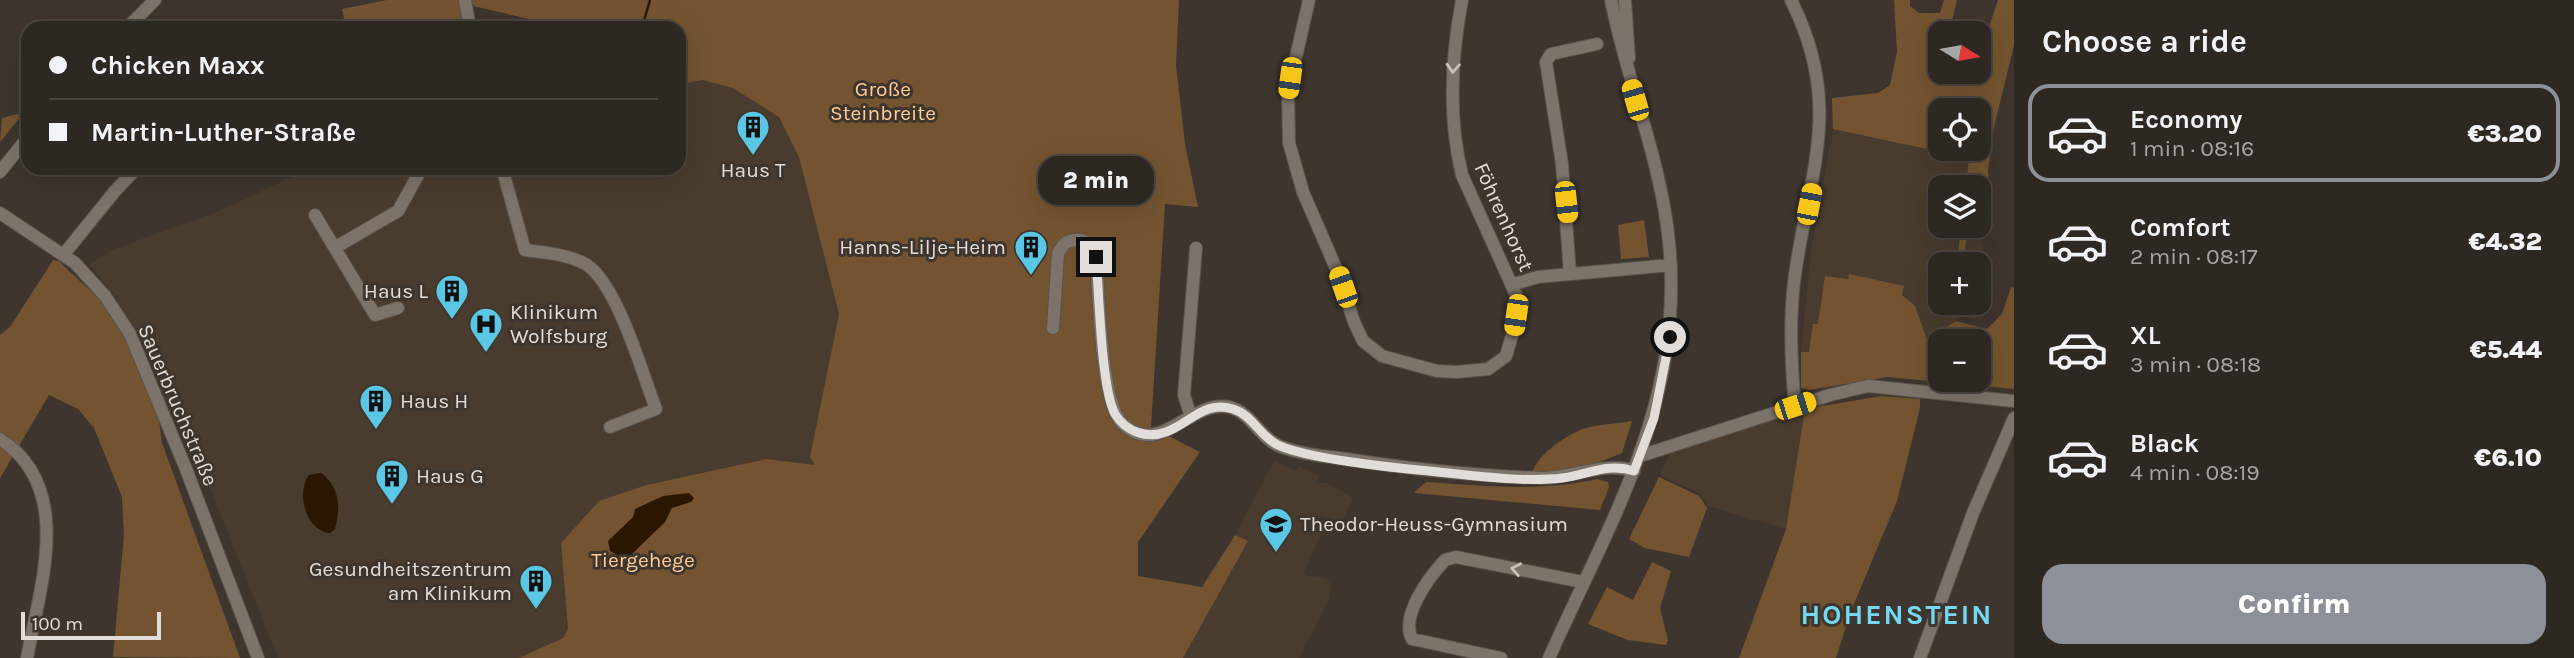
<!DOCTYPE html>
<html lang="en">
<head>
<meta charset="utf-8">
<style>
  body { margin:0; font-family:Karla,sans-serif; background:#36302a; color:#f1f3f6; height:100vh; display:flex; flex-direction:column; font-size:26px; white-space:nowrap }
  * { box-sizing:border-box; margin:0 }
  p { font-size:23px; color:#a7a6a5 }
  .icon { flex:none; width:38px; height:38px; fill:none; stroke:currentColor; stroke-width:2; stroke-linecap:round; stroke-linejoin:round }
  .map { position:relative; flex:1; overflow:hidden }
  .side { display:flex; flex-direction:column; background:#2e2822; width:560px }
  .side>* { flex:none }
  .top-card { position:absolute; left:21px; top:21px; width:665px; height:154px; border-radius:21px; box-shadow:0 7px 28px #0002,0 0 0 2px #494440; display:grid; align-content:center; height:154px; padding:0 28px; background:#2e2822 }
  .needle { width:46px; rotate:101deg }
  .fabs { position:absolute; left:1928px; top:21px; display:grid; gap:14px }
  .fabs a { display:grid; place-items:center; width:63px; height:63px; border-radius:14px; background:#2e2822; box-shadow:0 7px 28px #0002,0 0 0 2px #494440; font-size:35px }
  .scale { position:absolute; left:21px; bottom:18px; width:140px; box-sizing:border-box; padding-left:7px; border:4px solid #e2ddd8; border-top:0; font-size:19px; line-height:24px; white-space:nowrap; color:#e2ddd8; -webkit-text-stroke:5px #3e362e; paint-order:stroke }
  .end { position:absolute; width:32px; height:32px; margin:-16px; border:9px solid #e2ddd8; background:#111; box-shadow:0 0 0 4px #111 }
  .from { border-radius:50% }
  .bubble { position:absolute; height:49px; border-radius:21px; background:#2e2822; box-shadow:0 7px 28px #0002,0 0 0 2px #494440; font-size:23px; font-weight:800; line-height:49px; text-align:center }
  .car { position:absolute; width:21px; height:42px; margin:-21px -10px; border-radius:9px; box-shadow:0 0 5px 2px #0007; background:linear-gradient(#f5c518 24%,#345 0 40%,#f5c518 0 76%,#345 0 86%,#f5c518 0) }
  .top-card b { display:flex; align-items:center; gap:24px; height:66px; font-size:26px }
  .top-card b+b { border-top:2px solid #494440 }
  .top-card i { width:18px; height:18px; background:#f1f3f6 }
  ul { padding:0; list-style:none }
  li { display:flex; align-items:center; gap:21px; height:98px; margin:0 14px 10px; padding:0 14px; border:4px solid transparent; border-radius:21px }
  li div { flex:1 }
  li b { display:block; font-size:26px }
  li em { font-style:normal; font-weight:800 }
  li.current { border-color:#8c9099 }
  li>.icon { width:63px; height:63px; stroke-width:1.5 }
  h2 { padding:0 28px; font-size:32px; line-height:84px }
  .action { display:flex; gap:14px; margin-top:auto; padding:14px 28px }
  .action a { flex:1; height:80px; border-radius:21px; background:#8c9099; color:#fff; font-size:28px; font-weight:800; line-height:80px; text-align:center }
  main { display:flex; flex:1; min-height:0 }
  .map>svg:first-child { display:block }
  .built { fill:#493c2f; fill-rule:evenodd }
  .green { fill:#745430; fill-rule:evenodd }
  .water { fill:#2b1700 }
  .lines { fill:none; stroke-linecap:round; stroke-linejoin:round }
  .stream { stroke:#2b1700; stroke-width:2.5 }
  .minor-casing { stroke:#5a534c; stroke-width:14 }
  .minor { stroke:#7c736a; stroke-width:12 }
  .oneway { stroke:#c8c2bc }
  .route { stroke:#e2ddd8; stroke-width:9 }
  .labels { text-anchor:middle; dominant-baseline:central; stroke-width:6; stroke-linejoin:round; paint-order:stroke }
  .park-label { font-size:21px; fill:#ffcc96; stroke:#3e362e }
  .poi-label { font-size:21px; fill:#e2ddd8; stroke:#3e362e; text-anchor:start }
  .street-label { font-size:21px; fill:#e2ddd8; stroke:#3e362e }
  .district-label { font-size:28px; font-weight:bold; letter-spacing:2px; fill:#75d8f3; stroke:#3e362e }
</style>
</head>
<body>
<main>
<div class="map">
<svg width="2014" height="658" viewBox="0 0 2014 658">
  <rect width="100%" height="100%" fill="#3e362e"/>
  <path class="built" d="M679 28 752 62 799 157 839 314 810 457 816 466 766 459 716 470 561 543 568 628 563 638 519 658H278L185 426 171 416 114 294 90 265 112 250 219 211 311 168H679Z
    M1833 129 1970 158 1966 187H1941V226H1978L1994 297 1981 320 1958 316 1956 321 1914 348 1801 352 1811 250ZM1941 264H1979V303H1941Z
    M1805 409 1786 529 1708 506 1701 494 1660 475 1670 453Z
    M1274 461 1296 471 1299 467 1319 475 1316 483H1327L1353 498 1342 522 1321 516 1316 527 1322 531 1303 575 1326 578 1331 585 1328 602 1299 658H1183L1247 541 1235 535Z"/>
  <path class="green" d="M387 0H1179L1176 65 1185 144 1198 207 1165 204 1151 427 1200 452 1138 542V576L1202 587 1235 535 1248 541 1183 658H519L563 638 568 629 561 543 599 501 647 485 766 459 815 465 810 457 839 314 799 157 779 117 733 88 703 80 679 84V28H568L464 4 467 28H346L342 9Z
    M1894 0H1910V6L1919 13H1940L1944 0H1957L1949 33H1941V72H1979V45L1985 39 1998 0H2014V45L1994 127 1988 170 1991 216 1979 211V187H1966L1969 158 1833 129 1832 98 1878 93 1890 85 1897 52ZM1941 110H1979V149H1941Z
    M17 114 21 116 0 142 2 118Z
    M1644 220 1649 257 1621 259 1618 225Z
    M1961 226H1968L1963 264H1957Z
    M53 260 59 261C73 276 89 288 102 302 125 326 163 407 161 440L240 658 113 657 124 535 122 497 94 428 78 409 49 395 0 478V335L10 327Z
    M1849 274 1904 286 1902 295 1915 306 1927 340 1956 321 1987 329 2002 314 2011 287 2014 288V389L1888 377 1809 390 1801 388V352H1809L1813 324H1818L1825 276 1848 279ZM1941 341H1979V380H1941Z
    M1881 396 1920 399V408L1897 501 1851 611 1836 658H1739L1786 529 1805 409Z
    M1632 421 1622 453 1597 463 1532 476C1534 456 1565 436 1583 429 1598 424 1617 424 1632 421Z
    M1659 477 1699 496 1707 508 1689 557 1645 548 1629 539Z
    M1597 479 1608 482 1609 487 1600 510 1414 493 1426 482C1485 486 1540 492 1597 479Z
    M1652 562 1671 571 1660 608 1668 640 1666 645 1628 640 1588 624 1607 587 1633 600Z"/>
  <path class="water" d="M321 473C340 487 341 508 335 529L330 533C305 531 296 492 309 475Z
    M689 493 694 498 691 502 672 508 665 522 630 556H619L610 551 608 541 633 517 635 509 663 496Z"/>
  <g class="lines">
    <path class="stream" d="M642 28 650 0"/>
    <defs>
      <path id="minor" d="M465 0 470 28
        M1309 0 1288 92 1289 143 1303 192 1338 273 1354 322 1363 341 1382 356 1437 371 1457 372 1488 369 1506 356 1513 332 1517 297 1462 175C1448 118 1451 58 1462 0
        M1625 0 1629 58
        M1791 0C1845 108 1808 173 1794 282 1789 324 1791 364 1795 406
        M127 28 155 0
        M502 168 525 250C545 253 569 254 587 265 618 286 642 373 656 409L610 427
        M0 172 28 137
        M0 213 75 263 105 296 130 334 186 469 258 658
        M315 215 375 315 398 308
        M336 247 398 211 422 168
        M64 254 115 191 137 168
        M1570 274 1562 164 1546 62 1551 54 1597 44
        M1514 284 1538 277 1671 265
        M1053 328 1058 253 1065 243C1080 236 1092 241 1096 256 1099 292 1100 400 1122 423 1159 460 1190 399 1229 407 1251 412 1259 437 1279 446 1299 454 1324 456 1346 459 1411 469 1476 476 1542 478 1573 478 1604 461 1634 471
        M1191 417 1184 395 1196 248
        M0 439C75 487 40 586 27 658
        M1640 456 1830 395 1868 386 2014 401
        M1501 658 1412 639C1400 616 1429 577 1445 560L1456 557 1583 582
        M1549 658C1611 519 1685 401 1669 242 1661 160 1627 81 1611 0
        M1920 658 1973 513 2014 418"/>
    </defs>
    <use href="#minor" class="minor-casing"/>
    <use href="#minor" class="minor"/>
  </g>
  <defs><path id="oneway-chevron" d="M-2-3.5L2.5 0L-2 3.5" fill="none" stroke-width="1.6" stroke-linecap="round" stroke-linejoin="round" transform="scale(1.75)"/></defs>
  <g class="oneway">
    <use href="#oneway-chevron" transform="translate(1453 68) rotate(93)"/>
    <use href="#oneway-chevron" transform="translate(1516 569) rotate(-169)"/>
  </g>
  <g class="lines">
    <path class="route" d="M1096 257C1099 291 1101 388 1115 414 1126 432 1147 439 1166 432 1190 423 1205 400 1233 409 1253 415 1260 437 1278 445 1305 458 1387 467 1419 470 1463 474 1518 483 1562 478 1587 475 1608 462 1634 471L1654 418 1670 337"/>
  </g>
  <defs>
    <symbol id="building-pin" viewBox="-11 -11 22 30"><path d="M0 17L-7.5 6A9.5 9.5 0 1 1 7.5 6Z" fill="#5ac8e5" stroke="#3e362e"/><path d="M-4-6H4V6H1V3H-1V6H-4ZM-2.5-4.3h1.7v1.8h-1.7ZM.8-4.3h1.7v1.8H.8ZM-2.5-1h1.7V.8h-1.7ZM.8-1h1.7V.8H.8Z" fill="#111"/></symbol>
    <symbol id="hospital-pin" viewBox="-11 -11 22 30"><path d="M0 17L-7.5 6A9.5 9.5 0 1 1 7.5 6Z" fill="#5ac8e5" stroke="#3e362e"/><path d="M-5-5h3v3.5h4V-5h3V5h-3V1.5h-4V5h-3Z" fill="#111"/></symbol>
    <symbol id="school-pin" viewBox="-11 -11 22 30"><path d="M0 17L-7.5 6A9.5 9.5 0 1 1 7.5 6Z" fill="#5ac8e5" stroke="#3e362e"/><path d="M0-5L7-2L0 1L-7-2ZM-4 1L0 2.5L4 1V4Q0 6-4 4Z" fill="#111"/></symbol>
  </defs>
  <g fill-rule="evenodd">
    <use href="#building-pin" x="734" y="108" width="38" height="52"/>
    <use href="#building-pin" x="1012" y="228" width="38" height="52"/>
    <use href="#building-pin" x="433" y="272" width="38" height="52"/>
    <use href="#hospital-pin" x="467" y="305" width="38" height="52"/>
    <use href="#building-pin" x="357" y="382" width="38" height="52"/>
    <use href="#building-pin" x="373" y="457" width="38" height="52"/>
    <use href="#school-pin" x="1257" y="505" width="38" height="52"/>
    <use href="#building-pin" x="517" y="562" width="38" height="52"/>
  </g>
  <g class="labels">
    <g class="park-label">
      <text x="883" y="89">Große<tspan x="883" dy="24">Steinbreite</tspan></text>
      <text x="643" y="560">Tiergehege</text>
    </g>
    <g class="poi-label">
      <text x="753" y="170" text-anchor="middle">Haus T</text>
      <text x="1006" y="247" text-anchor="end">Hanns-Lilje-Heim</text>
      <text x="428" y="291" text-anchor="end">Haus L</text>
      <text x="510" y="312">Klinikum<tspan x="510" dy="24">Wolfsburg</tspan></text>
      <text x="400" y="401">Haus H</text>
      <text x="416" y="476">Haus G</text>
      <text x="1300" y="524">Theodor-Heuss-Gymnasium</text>
      <text x="512" y="569" text-anchor="end">Gesundheitszentrum<tspan x="512" dy="24">am Klinikum</tspan></text>
    </g>
    <g class="street-label">
      <text transform="translate(1504 217) rotate(66)">Föhrenhorst</text>
      <text transform="translate(178 405) rotate(67)">Sauerbruchstraße</text>
    </g>
    <g class="district-label">
      <text x="1897" y="614">HOHENSTEIN</text>
    </g>
  </g>
</svg>
<div class="fabs">
<a><svg class="needle" viewBox="-14 -14 28 28"><path d="M0-13l5 13h-10z" fill="#e53935"/><path d="M0 13l5-13h-10z" fill="#a7a6a5"/></svg></a>
<a><svg class="icon" aria-label="locate" viewBox="0 0 24 24"><circle cx="12" cy="12" r="6"/><path d="M12 2v4M12 18v4M2 12h4M18 12h4"/></svg></a>
<a><svg class="icon" aria-label="layers" viewBox="0 0 24 24"><path d="M12 4l9 5-9 5-9-5zM3 14l9 5 9-5"/></svg></a>
<a>+</a>
<a>−</a>
</div>
<div class="scale">100 m</div>
<i class="end from" style="left:1670px;top:337px"></i>
<i class="end" style="left:1096px;top:257px"></i>
<div class="bubble" style="left:1038px;top:156px;width:116px">2 min</div>
<i class="car" style="left:1290px;top:78px;rotate:188deg"></i>
<i class="car" style="left:1635px;top:100px;rotate:344deg"></i>
<i class="car" style="left:1566px;top:202px;rotate:174deg"></i>
<i class="car" style="left:1809px;top:204px;rotate:11deg"></i>
<i class="car" style="left:1343px;top:287px;rotate:341deg"></i>
<i class="car" style="left:1516px;top:315px;rotate:188deg"></i>
<i class="car" style="left:1795px;top:406px;rotate:72deg"></i>
<div class="top-card">
<b><i class="from"></i>Chicken Maxx</b>
<b><i></i>Martin-Luther-Straße</b>
</div>
</div>
<section class="side">
<h2>Choose a ride</h2>
<ul>
<li class="current"><svg class="icon" aria-label="car" viewBox="0 0 24 24"><path d="M5 17H2v-5l4-1 3-4h7l3 4 3 1v5h-3M9 17h6M6 11h13"/><circle cx="7" cy="17" r="2"/><circle cx="17" cy="17" r="2"/></svg><div><b>Economy</b><p>1 min · 08:16</p></div><em>€3.20</em></li>
<li><svg class="icon" aria-label="car" viewBox="0 0 24 24"><path d="M5 17H2v-5l4-1 3-4h7l3 4 3 1v5h-3M9 17h6M6 11h13"/><circle cx="7" cy="17" r="2"/><circle cx="17" cy="17" r="2"/></svg><div><b>Comfort</b><p>2 min · 08:17</p></div><em>€4.32</em></li>
<li><svg class="icon" aria-label="car" viewBox="0 0 24 24"><path d="M5 17H2v-5l4-1 3-4h7l3 4 3 1v5h-3M9 17h6M6 11h13"/><circle cx="7" cy="17" r="2"/><circle cx="17" cy="17" r="2"/></svg><div><b>XL</b><p>3 min · 08:18</p></div><em>€5.44</em></li>
<li><svg class="icon" aria-label="car" viewBox="0 0 24 24"><path d="M5 17H2v-5l4-1 3-4h7l3 4 3 1v5h-3M9 17h6M6 11h13"/><circle cx="7" cy="17" r="2"/><circle cx="17" cy="17" r="2"/></svg><div><b>Black</b><p>4 min · 08:19</p></div><em>€6.10</em></li>
</ul>
<div class="action"><a>Confirm</a></div>
</section>
</main>
</body>
</html>
